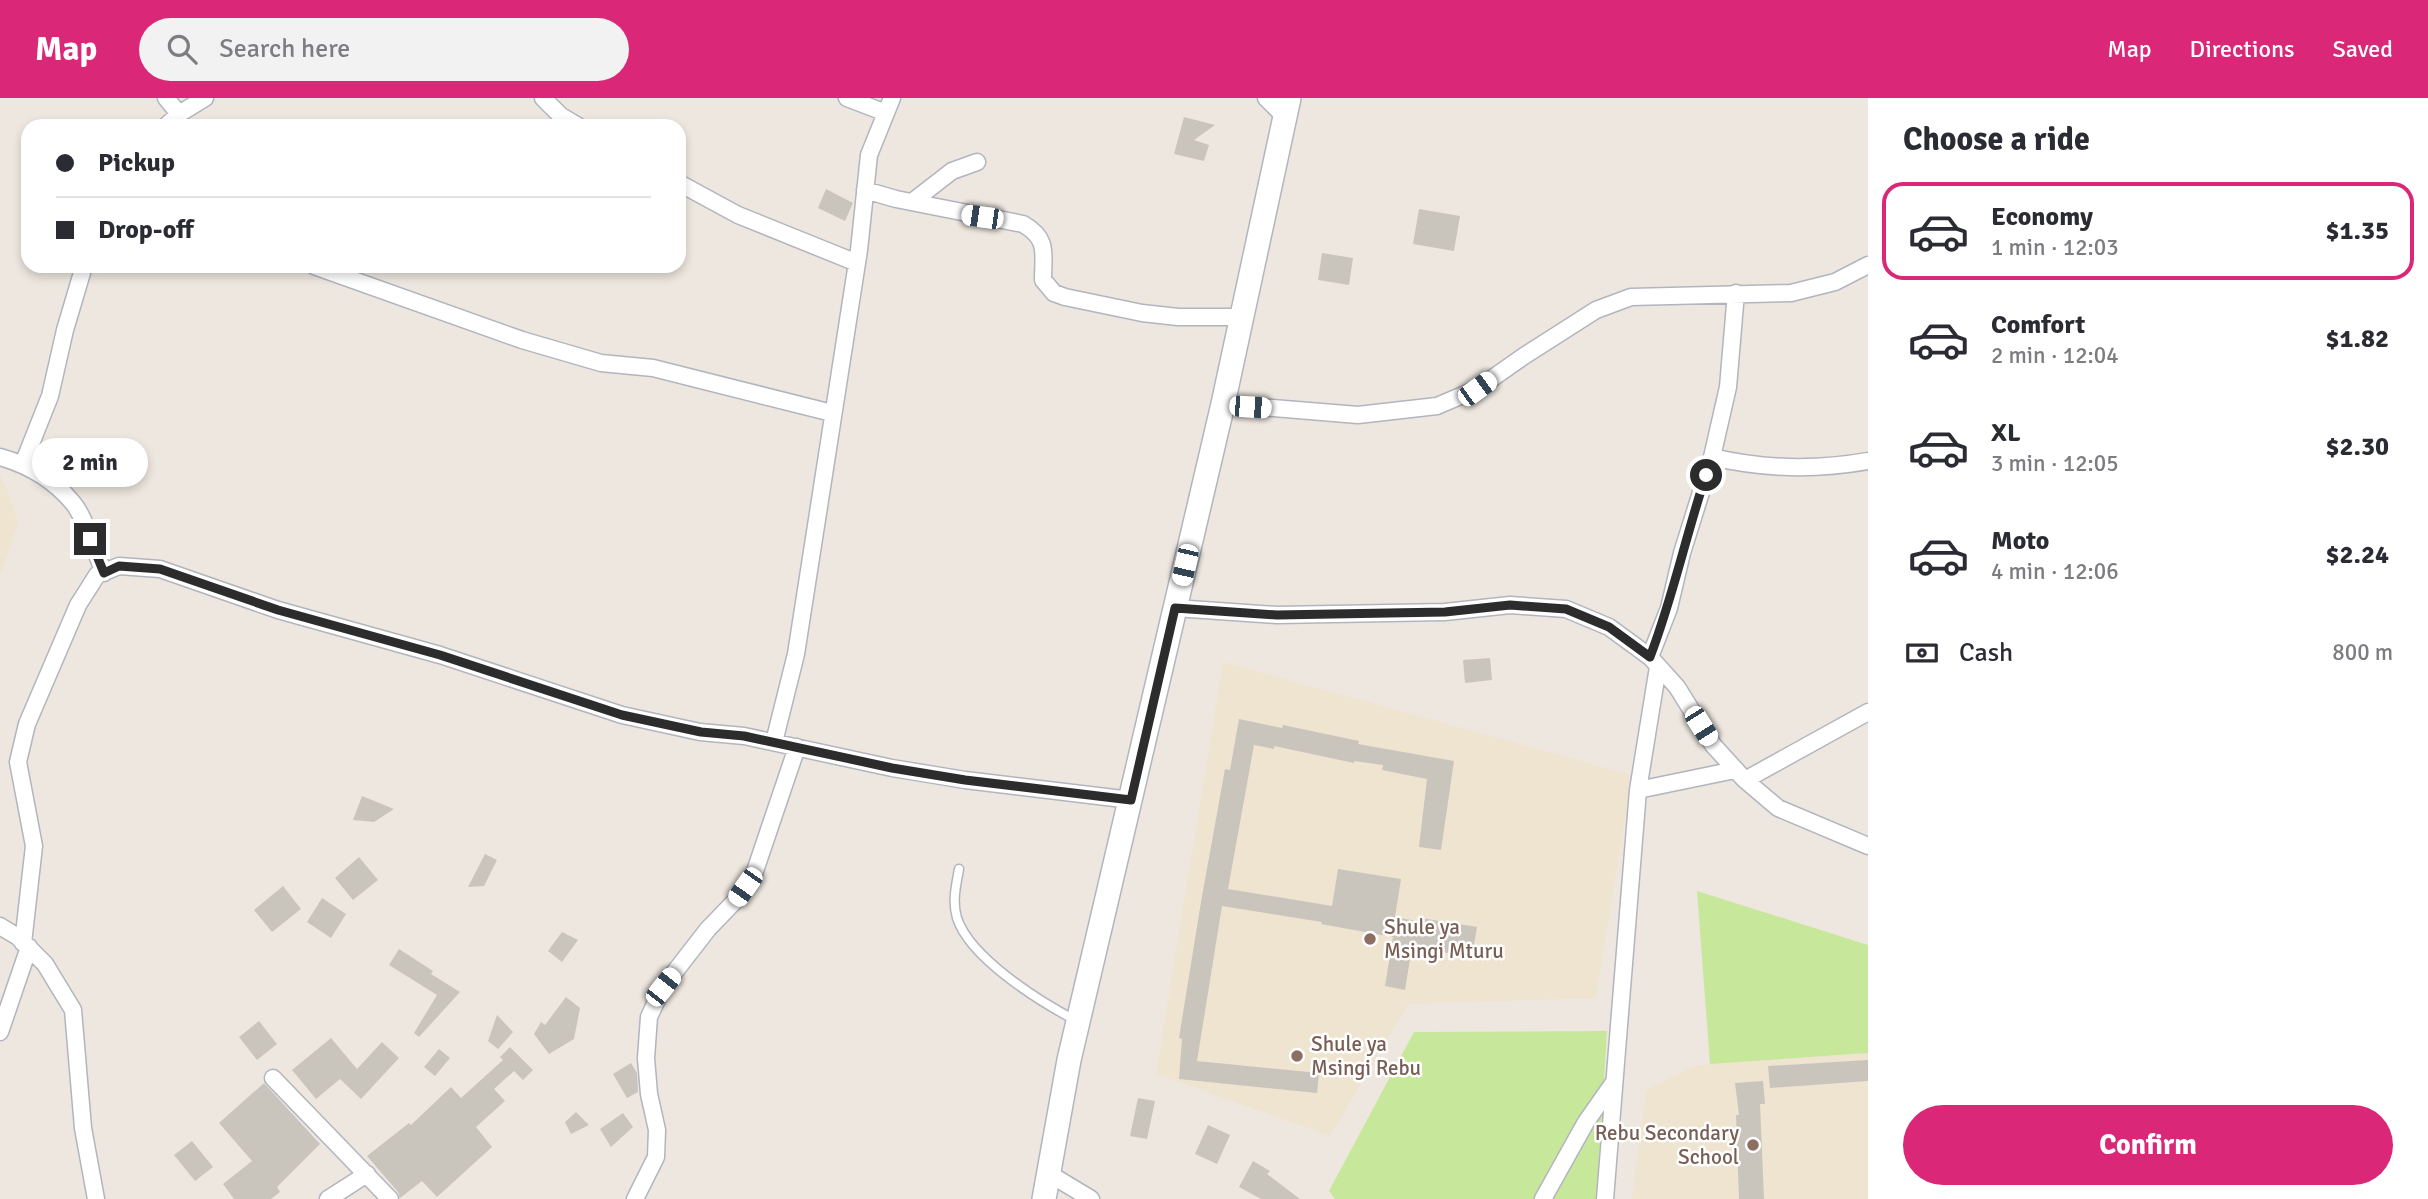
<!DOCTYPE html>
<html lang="en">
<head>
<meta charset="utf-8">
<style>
  body { margin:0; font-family:Signika,sans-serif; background:#f2f2f3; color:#2b2b33; height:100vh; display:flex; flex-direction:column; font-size:26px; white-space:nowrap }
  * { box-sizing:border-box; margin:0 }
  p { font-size:23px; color:#7c7c81 }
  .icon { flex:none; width:38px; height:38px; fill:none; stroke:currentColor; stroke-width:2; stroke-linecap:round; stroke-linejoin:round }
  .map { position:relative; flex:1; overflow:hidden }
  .details { display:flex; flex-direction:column; background:#fff; width:560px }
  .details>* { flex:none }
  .banner { position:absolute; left:21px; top:21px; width:665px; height:154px; border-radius:21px; box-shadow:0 4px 10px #0003; display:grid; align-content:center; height:154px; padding:0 35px; background:#fff }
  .end { position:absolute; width:32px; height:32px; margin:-16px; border:9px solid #2c2c2c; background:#fff; box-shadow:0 0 0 4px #fff }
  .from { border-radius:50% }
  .bubble { position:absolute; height:49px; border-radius:24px; background:#fff; box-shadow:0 4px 10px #0003; font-size:23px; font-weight:700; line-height:49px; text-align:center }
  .car { position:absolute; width:21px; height:42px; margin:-21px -10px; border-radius:9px; box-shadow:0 0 5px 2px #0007; background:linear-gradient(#fff 24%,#345 0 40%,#fff 0 76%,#345 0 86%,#fff 0) }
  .banner b { display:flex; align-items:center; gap:24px; height:66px; font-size:26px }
  .banner b+b { border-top:2px solid #e1e1e2 }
  .banner i { width:18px; height:18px; background:#2b2b33 }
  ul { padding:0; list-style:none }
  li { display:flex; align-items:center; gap:21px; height:98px; margin:0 14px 10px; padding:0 21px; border:4px solid transparent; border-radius:21px }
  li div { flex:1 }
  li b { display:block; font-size:26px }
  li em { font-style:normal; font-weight:700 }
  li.active { border-color:#db2777 }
  li>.icon { width:63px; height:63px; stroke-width:1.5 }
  h2 { padding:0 35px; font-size:32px; line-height:84px }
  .pay { display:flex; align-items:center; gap:18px; height:77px; padding:0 35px; font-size:26px }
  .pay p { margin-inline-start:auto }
  .primary-button { display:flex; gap:14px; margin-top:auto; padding:14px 35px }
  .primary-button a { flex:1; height:80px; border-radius:42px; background:#db2777; color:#fff; font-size:28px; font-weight:700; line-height:80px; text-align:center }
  header { display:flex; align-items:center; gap:42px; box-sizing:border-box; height:98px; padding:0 35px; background:#db2777; color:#fff }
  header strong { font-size:33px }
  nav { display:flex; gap:38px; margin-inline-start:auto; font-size:24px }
  .search { width:490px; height:63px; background:#f2f2f3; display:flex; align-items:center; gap:18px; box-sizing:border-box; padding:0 24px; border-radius:38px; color:#7c7c81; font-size:26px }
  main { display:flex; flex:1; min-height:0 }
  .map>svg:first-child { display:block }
  .education { fill:#eee4d0 }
  .pitch { fill:#c7e89a }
  .building { fill:#c9c5bd }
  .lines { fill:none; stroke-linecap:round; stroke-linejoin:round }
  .lane-casing { stroke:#b2b5bf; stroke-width:11 }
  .street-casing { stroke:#b2b5bf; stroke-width:19 }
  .secondary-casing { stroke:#b2b5bf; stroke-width:26 }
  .lane { stroke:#fff; stroke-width:8 }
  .street { stroke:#fff; stroke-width:16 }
  .secondary { stroke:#fff; stroke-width:23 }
  .route { stroke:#2c2c2c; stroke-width:9 }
  .education-dot { fill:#8d6e63; stroke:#fff; stroke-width:2.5 }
  .labels { text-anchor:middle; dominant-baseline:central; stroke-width:5; stroke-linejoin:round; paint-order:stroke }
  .education-label { font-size:21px; fill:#785e54; stroke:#fff; text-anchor:start }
</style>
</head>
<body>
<header>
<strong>Map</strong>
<div class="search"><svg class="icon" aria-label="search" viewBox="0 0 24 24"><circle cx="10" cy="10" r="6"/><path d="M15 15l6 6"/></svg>Search here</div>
<nav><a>Map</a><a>Directions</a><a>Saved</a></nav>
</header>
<main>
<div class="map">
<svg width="1868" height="1101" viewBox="0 0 1868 1101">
  <rect width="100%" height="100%" fill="#ede7df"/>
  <path class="education" d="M0 378 7 390 18 424 0 479Z
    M1223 564 1632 677 1596 900 1408 906 1330 1038 1156 976Z
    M1868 955V1101H1632L1646 992 1692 969 1710 966Z"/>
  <path class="pitch" d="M1697 793 1868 847V955L1710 966Z
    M1607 933 1597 1101H1335L1329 1093 1414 934Z"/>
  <path class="building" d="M1184 19 1215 27 1194 42 1209 47 1204 63 1174 56Z
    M826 91 853 105 845 123 818 110Z
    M1419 111 1460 118 1454 153 1413 146Z
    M1322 155 1353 160 1349 187 1318 182Z
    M1490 560 1492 582 1465 585 1463 562Z
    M1239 621 1282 630 1283 627 1359 643 1358 646 1454 663 1441 752 1419 749 1427 681 1382 672 1383 667 1354 663V665L1274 648V651L1254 647 1228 791 1332 808 1338 771 1401 781 1395 819 1421 824V820L1477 829 1472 859 1412 849 1405 892 1385 888 1393 839 1321 826 1322 824 1222 808 1197 963 1319 975 1317 995 1179 981 1182 941 1179 940 1201 804 1225 671 1230 672Z
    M362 698 394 711 374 724 353 722Z
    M485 756 497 762 484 788 468 789Z
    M359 759 378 782 353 802 335 780Z
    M283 788 301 811 272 834 254 812Z
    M322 800 346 816 331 840 307 824Z
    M562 834 578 842 562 864 548 853Z
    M399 851 433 873 431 876 460 894 419 939 414 935 437 897 389 867Z
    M566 899 580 910 574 941 549 956 534 936 541 924 545 927Z
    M497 917 513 934 498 951 488 943Z
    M259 923 277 946 257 962 239 939Z
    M331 940 357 971 382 944 399 960 361 1001 340 981 316 1001 292 972Z
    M510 949 533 972 523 982 514 973 494 991 505 1003 476 1029 492 1049 437 1099 422 1083 400 1100 398 1094 367 1058 409 1025 411 1027 451 989 461 1000 503 962 500 959Z
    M439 951 450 960 435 978 424 969Z
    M1868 962V983L1770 990 1768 968Z
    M631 965 637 975 638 994 627 1000 613 976Z
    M1763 983 1765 1006H1760L1764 1101H1739L1736 1017H1739L1735 985Z
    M264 985 320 1046 277 1089 280 1094 271 1101H234L223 1086 252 1063 219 1025Z
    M1138 1000 1155 1003 1147 1041 1130 1038Z
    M576 1014 589 1027 571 1036 565 1024Z
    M623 1015 633 1029 611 1049 600 1031Z
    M1208 1027 1230 1037 1217 1066 1195 1056Z
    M192 1043 213 1069 195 1083 174 1057Z
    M1253 1063 1270 1073 1267 1076 1300 1101H1261L1239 1089Z"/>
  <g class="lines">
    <defs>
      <path id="lane" d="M959 771C956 788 952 803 957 820 970 860 1039 903 1075 922"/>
      <path id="street" d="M166 0 179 16
        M543 0 561 18 578 28
        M847 0 886 15
        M1266 0 1285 19
        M166 28 179 16 205 0
        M679 85 738 117 857 165
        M865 92 896 101 1023 126C1049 141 1043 155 1043 182L1054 195 1065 199 1142 215 1178 219H1242
        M912 104 952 73 977 64
        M314 168 522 242 601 265 653 270 832 315
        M1223 306 1358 317 1437 308 1477 291 1524 258 1596 212 1631 199 1791 195 1835 184 1868 167
        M0 359C28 367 54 382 73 405 85 419 96 456 104 475
        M1712 359C1763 371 1817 372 1868 363
        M23 366 50 298 65 232 84 168
        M1175 510 1277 517 1445 514 1510 507 1566 511 1609 529 1650 559 1677 589 1713 647 1745 682 1778 710 1868 748
        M1650 559 1669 510 1682 455 1712 359 1728 289 1736 195
        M774 644 796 556 859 152 869 57 892 0
        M1745 682 1868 614
        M1638 692 1735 672
        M0 828 18 839 45 866 73 912 83 1030 96 1101
        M23 845 34 748 18 664 27 626 78 507 97 477 119 468 160 471 278 512 440 557 622 617 700 634 744 638 892 670 965 682 1131 702
        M0 934 29 849
        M273 980 390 1101
        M1048 1075 1091 1101
        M328 1101 367 1076
        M635 1101 656 1059 657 1032 649 996 646 960 649 919 663 889 708 831 736 802 754 776 797 649
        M1543 1101 1586 1024 1614 984
        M1605 1101 1638 692 1658 569"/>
      <path id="secondary" d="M1044 1101 1069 962 1223 306 1289 0"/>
    </defs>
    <use href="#lane" class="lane-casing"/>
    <use href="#street" class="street-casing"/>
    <use href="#secondary" class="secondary-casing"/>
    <use href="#lane" class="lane"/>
    <use href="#street" class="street"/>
    <use href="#secondary" class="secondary"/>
  </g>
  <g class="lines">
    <path class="route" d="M90 441 104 475 119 468 160 471 278 512 440 557 622 617 701 634 744 638 892 670 965 682 1131 702 1175 510 1277 517 1445 514 1510 507 1566 511 1609 529 1650 559C1673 499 1686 437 1706 377"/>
  </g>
  <g class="education-dot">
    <circle cx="1370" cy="841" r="7"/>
    <circle cx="1297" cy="958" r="7"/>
    <circle cx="1753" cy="1047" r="7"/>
  </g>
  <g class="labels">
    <g class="education-label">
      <text x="1384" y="829">Shule ya<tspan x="1384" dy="24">Msingi Mturu</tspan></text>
      <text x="1311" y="946">Shule ya<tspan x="1311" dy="24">Msingi Rebu</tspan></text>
      <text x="1739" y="1035" text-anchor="end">Rebu Secondary<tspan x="1739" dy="24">School</tspan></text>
    </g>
  </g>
</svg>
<i class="end from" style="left:1706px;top:377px"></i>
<i class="end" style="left:90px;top:441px"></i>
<div class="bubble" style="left:32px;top:340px;width:116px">2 min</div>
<i class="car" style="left:982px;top:119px;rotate:278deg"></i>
<i class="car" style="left:1477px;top:291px;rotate:54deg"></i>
<i class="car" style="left:1250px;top:309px;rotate:94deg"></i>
<i class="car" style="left:1185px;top:467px;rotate:193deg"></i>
<i class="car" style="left:1701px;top:628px;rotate:148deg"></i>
<i class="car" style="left:745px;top:789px;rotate:215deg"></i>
<i class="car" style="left:663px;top:889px;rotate:38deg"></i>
<div class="banner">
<b><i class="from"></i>Pickup</b>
<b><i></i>Drop-off</b>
</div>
</div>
<section class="details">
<h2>Choose a ride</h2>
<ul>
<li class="active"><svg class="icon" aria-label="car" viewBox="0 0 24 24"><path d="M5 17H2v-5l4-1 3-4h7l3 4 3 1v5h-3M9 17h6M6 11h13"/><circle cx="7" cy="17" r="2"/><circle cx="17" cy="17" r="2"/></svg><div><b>Economy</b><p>1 min · 12:03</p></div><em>$1.35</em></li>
<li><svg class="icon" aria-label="car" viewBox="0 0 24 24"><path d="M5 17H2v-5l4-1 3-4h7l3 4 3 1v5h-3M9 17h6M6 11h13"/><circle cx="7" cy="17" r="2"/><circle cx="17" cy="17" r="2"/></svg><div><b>Comfort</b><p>2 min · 12:04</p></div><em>$1.82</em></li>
<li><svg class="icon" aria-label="car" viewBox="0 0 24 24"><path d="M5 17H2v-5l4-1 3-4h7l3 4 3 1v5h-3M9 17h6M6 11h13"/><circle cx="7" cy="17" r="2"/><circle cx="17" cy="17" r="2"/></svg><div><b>XL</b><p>3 min · 12:05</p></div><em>$2.30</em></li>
<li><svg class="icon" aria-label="car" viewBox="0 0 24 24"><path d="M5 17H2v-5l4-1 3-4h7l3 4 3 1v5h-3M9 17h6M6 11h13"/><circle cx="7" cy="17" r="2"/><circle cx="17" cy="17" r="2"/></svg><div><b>Moto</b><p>4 min · 12:06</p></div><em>$2.24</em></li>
</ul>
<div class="pay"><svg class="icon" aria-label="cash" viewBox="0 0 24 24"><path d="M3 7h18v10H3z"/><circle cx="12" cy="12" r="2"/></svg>Cash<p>800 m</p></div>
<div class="primary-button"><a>Confirm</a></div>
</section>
</main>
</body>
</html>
